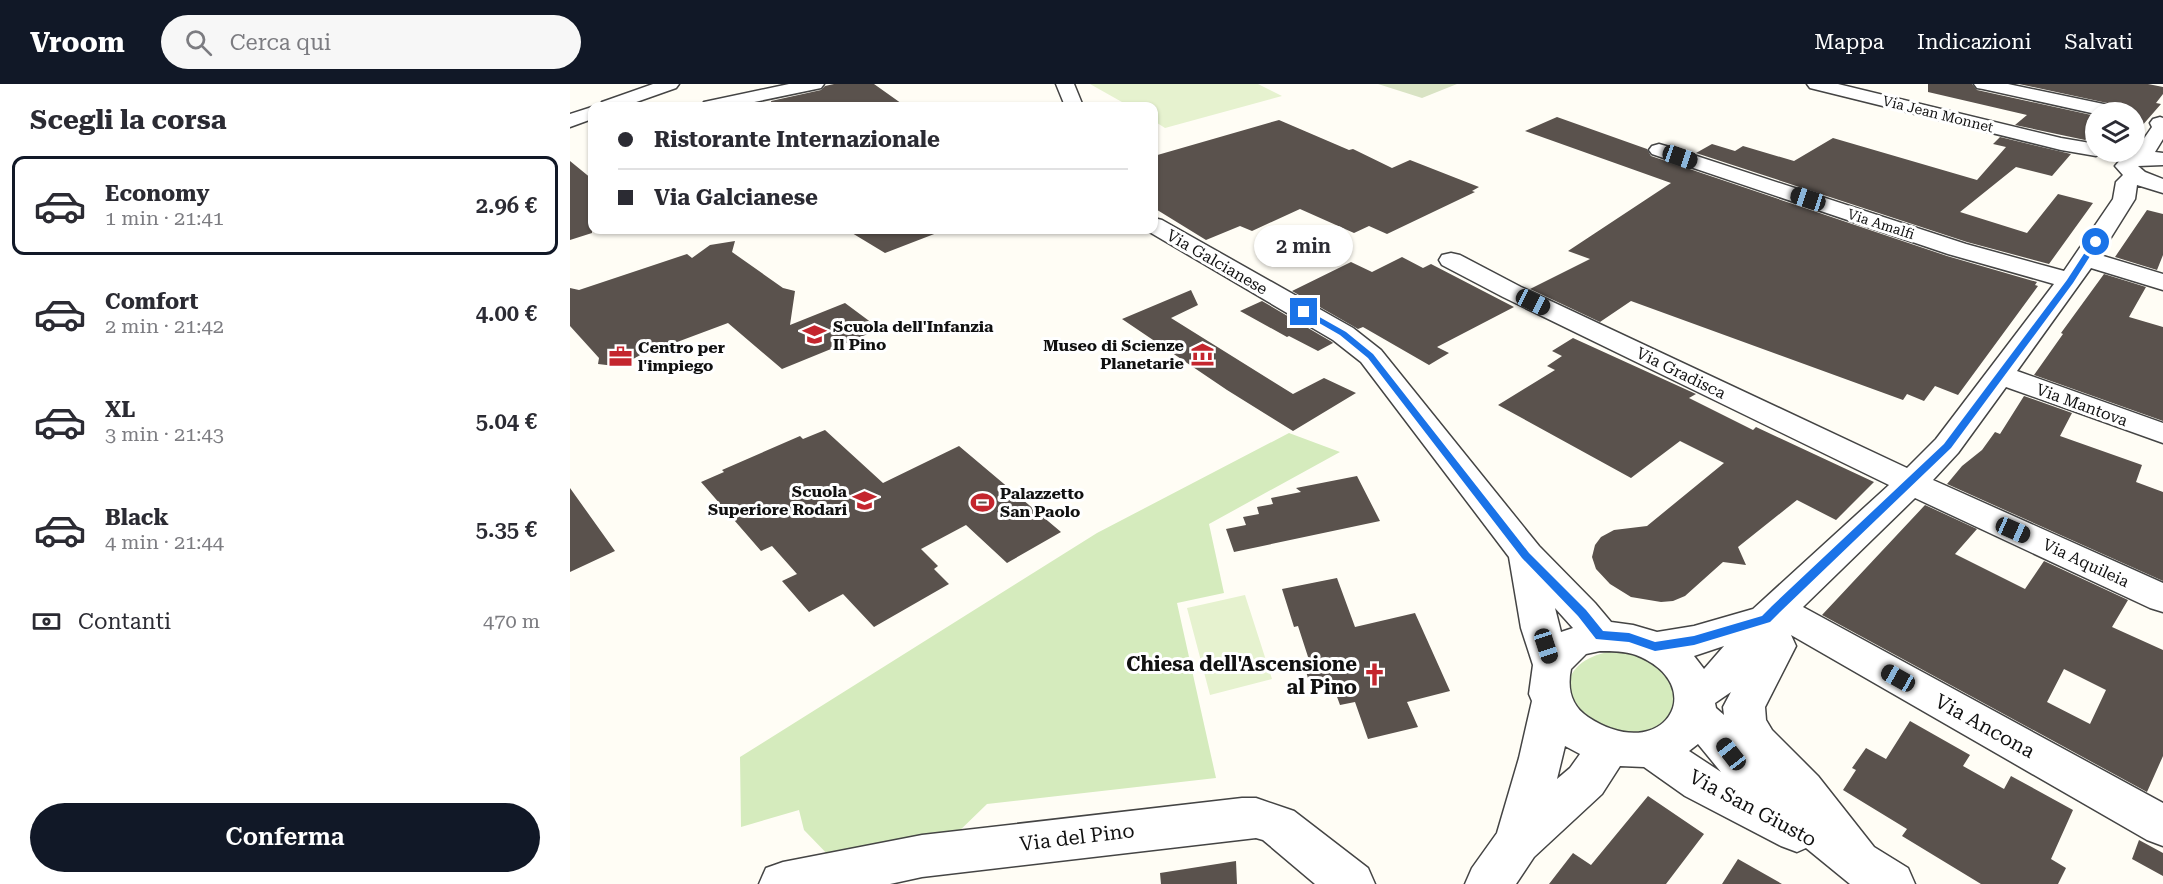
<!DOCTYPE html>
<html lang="it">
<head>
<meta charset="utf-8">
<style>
  body { margin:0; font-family:"Roboto Serif",serif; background:#f7f7f7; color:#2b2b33; height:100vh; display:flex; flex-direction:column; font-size:22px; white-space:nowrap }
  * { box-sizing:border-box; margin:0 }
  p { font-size:20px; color:#7c7c81 }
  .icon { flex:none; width:33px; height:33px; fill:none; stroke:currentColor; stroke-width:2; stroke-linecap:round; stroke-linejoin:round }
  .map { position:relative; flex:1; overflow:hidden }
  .side { display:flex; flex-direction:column; background:#fff; width:570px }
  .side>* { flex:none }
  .banner { position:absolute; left:18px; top:18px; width:570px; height:132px; border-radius:12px; box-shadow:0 2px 4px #0004; display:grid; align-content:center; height:132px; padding:0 30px; background:#fff }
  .fabs { position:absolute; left:1515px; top:18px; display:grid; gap:12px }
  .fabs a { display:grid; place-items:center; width:60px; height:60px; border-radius:50%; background:#fff; box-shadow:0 2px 4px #0004; font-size:30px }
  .end { position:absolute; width:27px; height:27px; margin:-14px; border:8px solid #1a73e8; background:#fff; box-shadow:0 0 0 3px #fff }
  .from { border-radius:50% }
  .bubble { position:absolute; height:42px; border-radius:21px; background:#fff; box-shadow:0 2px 4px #0004; font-size:20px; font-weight:600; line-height:42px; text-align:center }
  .car { position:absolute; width:18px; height:36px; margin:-18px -9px; border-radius:8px; box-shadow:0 0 4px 2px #0007; background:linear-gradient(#222 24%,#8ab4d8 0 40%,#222 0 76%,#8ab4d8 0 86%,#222 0) }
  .banner b { display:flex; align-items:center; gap:21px; height:57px; font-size:22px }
  .banner b+b { border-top:2px solid #e1e1e2 }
  .banner i { width:15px; height:15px; background:#2b2b33 }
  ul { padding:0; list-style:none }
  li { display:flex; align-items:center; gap:18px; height:99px; margin:0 12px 9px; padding:0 18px; border:3px solid transparent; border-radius:12px }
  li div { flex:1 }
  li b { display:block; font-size:22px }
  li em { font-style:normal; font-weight:600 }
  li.current { border-color:#111827 }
  li>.icon { width:54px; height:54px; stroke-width:1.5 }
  h2 { padding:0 30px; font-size:27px; line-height:72px }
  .pay { display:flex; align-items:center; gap:15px; height:66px; padding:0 30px; font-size:22px }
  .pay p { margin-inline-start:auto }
  .action { display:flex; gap:12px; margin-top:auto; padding:12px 30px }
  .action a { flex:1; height:69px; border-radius:36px; background:#111827; color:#fff; font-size:24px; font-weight:600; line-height:69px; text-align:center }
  header { display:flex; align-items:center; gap:36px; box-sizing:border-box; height:84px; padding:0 30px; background:#111827; color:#fff }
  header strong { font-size:28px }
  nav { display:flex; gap:33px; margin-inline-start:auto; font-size:21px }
  .search { width:420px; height:54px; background:#f7f7f7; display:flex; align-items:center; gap:15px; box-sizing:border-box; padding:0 21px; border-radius:33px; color:#7c7c81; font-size:22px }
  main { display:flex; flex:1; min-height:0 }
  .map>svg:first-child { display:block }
  .green { fill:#d5ebbd }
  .cemetery { fill:#d9e3c4 }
  .pitch { fill:#e6f2cf }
  .building { fill:#5a524d; fill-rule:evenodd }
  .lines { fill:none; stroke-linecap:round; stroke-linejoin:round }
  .minor-casing { stroke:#444; stroke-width:3 }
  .minor { fill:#fff; fill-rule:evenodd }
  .route { fill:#1a73e8 }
  .labels { text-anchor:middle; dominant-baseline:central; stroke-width:6; stroke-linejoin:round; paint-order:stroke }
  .far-street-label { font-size:14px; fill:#111; stroke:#fff }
  .street-label { font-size:16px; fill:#111; stroke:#fff }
  .poi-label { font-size:16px; font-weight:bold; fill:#111; stroke:#fff; text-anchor:start }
  .near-poi-label { font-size:20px; font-weight:bold; fill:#111; stroke:#fff; text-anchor:end }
  .near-street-label { font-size:20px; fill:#111; stroke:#fff }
</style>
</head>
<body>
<header>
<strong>Vroom</strong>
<div class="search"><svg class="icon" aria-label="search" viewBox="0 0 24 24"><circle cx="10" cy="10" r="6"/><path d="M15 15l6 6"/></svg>Cerca qui</div>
<nav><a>Mappa</a><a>Indicazioni</a><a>Salvati</a></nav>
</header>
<main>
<section class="side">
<h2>Scegli la corsa</h2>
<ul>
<li class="current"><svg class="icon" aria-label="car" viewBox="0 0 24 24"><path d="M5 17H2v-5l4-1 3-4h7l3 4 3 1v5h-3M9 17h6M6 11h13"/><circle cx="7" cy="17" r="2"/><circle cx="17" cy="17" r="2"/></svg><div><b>Economy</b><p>1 min · 21:41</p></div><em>2.96 €</em></li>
<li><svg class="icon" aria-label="car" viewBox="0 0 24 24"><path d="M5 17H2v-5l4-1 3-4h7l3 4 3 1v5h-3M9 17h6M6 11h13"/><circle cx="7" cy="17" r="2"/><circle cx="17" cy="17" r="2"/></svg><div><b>Comfort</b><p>2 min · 21:42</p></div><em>4.00 €</em></li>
<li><svg class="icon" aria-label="car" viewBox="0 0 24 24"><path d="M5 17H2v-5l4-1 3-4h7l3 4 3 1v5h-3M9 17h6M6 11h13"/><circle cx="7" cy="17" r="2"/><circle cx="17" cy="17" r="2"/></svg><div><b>XL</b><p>3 min · 21:43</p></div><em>5.04 €</em></li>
<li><svg class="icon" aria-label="car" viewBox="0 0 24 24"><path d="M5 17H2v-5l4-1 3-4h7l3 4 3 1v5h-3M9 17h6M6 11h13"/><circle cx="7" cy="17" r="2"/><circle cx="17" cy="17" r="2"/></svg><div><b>Black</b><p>4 min · 21:44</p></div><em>5.35 €</em></li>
</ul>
<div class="pay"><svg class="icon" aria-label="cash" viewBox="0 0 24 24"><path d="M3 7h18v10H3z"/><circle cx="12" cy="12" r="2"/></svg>Contanti<p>470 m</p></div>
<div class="action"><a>Conferma</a></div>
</section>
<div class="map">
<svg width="1593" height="800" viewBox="0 0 1593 800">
  <rect width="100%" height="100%" fill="#fffdf5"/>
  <path class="green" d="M719 349 770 368 639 440 654 509 607 519 646 694 417 720 382 754 265 778 234 746 229 726 171 743 170 673 527 449Z
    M1045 567C1087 573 1099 584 1108 624L1080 652C1067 650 1039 650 1028 644 1023 642 1018 635 1014 632 980 600 1007 571 1045 567Z"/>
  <path class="cemetery" d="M808 0H887L852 14Z"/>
  <path class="pitch" d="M520 0H688L712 12 595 44 584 37V22H559Z
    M675 511 702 595 640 611 617 524Z"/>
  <path class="building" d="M264 0H304L335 22H202L201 17 251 6 255 2Z
    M1358 0H1402L1407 6 1526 32V46L1515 56 1445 41 1457 31 1358 8Z
    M1449 0H1578L1593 3V10L1586 19 1591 20 1564 51V28H1555L1551 22Z
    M987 33 1077 65 1081 72 1377 172 1467 198 1465 201 1468 202 1388 311 1365 302 1354 317 1337 310 1333 316 1061 217 1030 238 960 205 1020 175 998 167 1101 99 955 47Z
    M709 36 779 66 783 65 822 84 840 76 909 103 902 107 905 108 817 150 799 142 784 149 730 125 682 147 670 142 636 156 584 124V72Z
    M1430 53 1501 70 1482 92 1446 83 1390 128 1457 149 1488 110 1523 119 1479 180 1397 158 1126 69 1142 60 1165 67 1173 62 1224 77 1263 54 1407 96 1436 63 1423 60Z
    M0 77 22 95V149L0 156Z
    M1577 126 1593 130V171L1587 186 1545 173Z
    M277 146H372V147L315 169Z
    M165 157 162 168 213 204 225 207 220 241 275 219 310 245 212 285 158 239 83 267 81 265 56 279 45 282 28 280 29 274 0 242V204L9 206 117 170 122 174 140 161Z
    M832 173 853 184 861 180 944 223 867 263 879 269 859 281 793 243 788 245 722 207 781 178 802 188Z
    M1534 190 1576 203 1559 233 1593 243V337L1464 291 1493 250 1491 249Z
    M621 206 628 221 601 234 723 310 754 294 786 309 723 347 657 306 552 235Z
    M692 217 762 258 763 259 748 267 719 252 717 253 670 227Z
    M1003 254 1126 310 1119 314 1183 346 1186 343 1304 398 1266 436 1227 416 1168 463 1176 481 1153 478 1115 512 1103 517 1091 518 1061 513 1040 500 1026 485 1022 473 1025 461 1031 453 1044 446 1077 442 1154 379 1110 357 1061 394 928 321 985 286 977 282 992 272 982 267Z
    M1454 312 1502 329 1490 352 1572 381 1566 398 1593 408V497L1377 400 1392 382 1412 366 1425 348 1430 350Z
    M255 346 313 399 389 362 491 448 437 479 396 441 351 465 368 482 364 485 379 500 304 543 273 510 239 528 212 497 227 490 202 462 191 467 131 398 154 388 152 386 230 352 233 355Z
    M787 392 810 437 664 468 656 445 676 441 673 433 689 430 687 423 703 420 701 414 731 408 726 404Z
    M0 404 45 467 0 488Z
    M1355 421 1407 445 1385 470 1455 505 1474 477 1558 516 1542 543 1593 566V672L1577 708 1252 531ZM1494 585 1536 606 1520 640 1477 618Z
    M767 494 785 543 845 529 880 607 837 618 848 643 798 655 785 618 770 621 766 610 756 612 752 602 741 604 734 581 740 579 728 542 724 543 712 505Z
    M1340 637 1400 671 1393 682 1434 705 1441 692 1503 726 1481 775 1496 784 1488 800H1411L1332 752 1337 745 1273 706 1286 686 1282 684 1296 664 1316 675Z
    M1078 712 1134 750 1096 800H979L1003 769 1021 781Z
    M1569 756 1593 769V792L1562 775Z
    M1168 775 1212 800H1152Z
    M666 777 667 800H591L590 789Z"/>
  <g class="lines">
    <defs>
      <path id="minor" d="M83 0H109L106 4 55 22H30L32 18Z
        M219 0H254L251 4 165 22H132L134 18Z
        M486 0H504L513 22H495Z
        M1237 0H1268L1491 54 1526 60V68H1535L1526 72 1491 66 1240 4Z
        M1404 0H1438L1543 22 1550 24 1553 28 1526 30 1413 5 1407 4Z
        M22 23V35L0 43V30Z
        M1590 33 1593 34V55L1585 68 1593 69V81L1568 82 1575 88 1593 95V109L1567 101 1565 115 1530 171 1593 190V206L1521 184 1447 287 1593 339V359L1436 303 1388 369 1363 396 1593 499V528L1580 524 1345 414 1233 523 1593 719V762L1577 756 1221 551 1226 562 1195 623 1196 636 1202 646 1248 692 1304 763 1338 784 1345 800H1280L1236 764 1227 768 1211 762 1115 712 1074 683 1050 682 1032 710 964 773 946 800H895L902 784 927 749 949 674 962 617 959 610 963 581 951 544 939 473 791 278 763 256 576 146H584V134L592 136 783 244 811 266 969 462 1025 519 1041 538 1063 541 1087 548 1124 542 1183 525 1319 401 933 213 872 181 869 176 872 171 881 169 890 171 951 203 1337 384 1366 355 1484 200 1378 170 1082 70 1079 66 1082 62 1089 60 1096 62 1396 160 1494 187 1543 115 1546 98 1553 91 1545 82 1552 74 1564 69 1582 43 1580 39 1583 35ZM985 524 1003 544 991 548ZM1154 562 1134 585 1124 572ZM1030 567C1042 567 1055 567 1066 571 1142 601 1094 683 1018 633 1001 622 997 604 1001 585L1016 570ZM1161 608 1153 623 1154 631 1146 624 1145 619ZM1128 660 1151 688 1119 667ZM995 662 1010 670 1000 684 987 695Z
        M672 714H686L724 727 798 784 805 800H745L693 756 686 754 352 793 320 800H189L196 784 213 778 352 751Z"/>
    </defs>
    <use href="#minor" class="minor-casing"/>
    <use href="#minor" class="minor"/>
  </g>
  <path class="route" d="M1523 156 1529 158 1503 199 1381 364 1210 528 1200 538 1124 561 1085 567 1059 558 1026 555 1008 532 952 474 798 274 770 251 730 228 737 226 776 248 803 270 959 469 1016 526 1033 547 1059 549 1085 558 1124 552 1192 532 1202 522 1374 360 1497 196Z"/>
  <defs>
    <symbol id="school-bare" viewBox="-9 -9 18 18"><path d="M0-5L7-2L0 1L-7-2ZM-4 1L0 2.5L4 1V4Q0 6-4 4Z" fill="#c4262e" stroke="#fff" stroke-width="2.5" paint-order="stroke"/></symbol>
    <symbol id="museum-bare" viewBox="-9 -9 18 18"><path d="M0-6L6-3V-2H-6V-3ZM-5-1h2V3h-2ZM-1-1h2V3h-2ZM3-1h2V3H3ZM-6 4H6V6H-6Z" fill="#c4262e" stroke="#fff" stroke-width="2.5" paint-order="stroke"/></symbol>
    <symbol id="office-bare" viewBox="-9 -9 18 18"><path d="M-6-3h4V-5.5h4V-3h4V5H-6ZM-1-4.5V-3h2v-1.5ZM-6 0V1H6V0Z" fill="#c4262e" stroke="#fff" stroke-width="2.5" paint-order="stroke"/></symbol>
    <symbol id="stadium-bare" viewBox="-9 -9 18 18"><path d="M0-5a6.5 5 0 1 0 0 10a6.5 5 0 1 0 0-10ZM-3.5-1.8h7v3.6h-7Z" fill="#c4262e" stroke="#fff" stroke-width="2.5" paint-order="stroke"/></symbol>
    <symbol id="church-bare" viewBox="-9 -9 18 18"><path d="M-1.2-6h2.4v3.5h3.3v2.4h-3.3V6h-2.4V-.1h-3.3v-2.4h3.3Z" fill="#c4262e" stroke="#fff" stroke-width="2.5" paint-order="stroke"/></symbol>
  </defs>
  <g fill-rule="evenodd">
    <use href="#school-bare" x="228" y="234" width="33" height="33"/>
    <use href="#museum-bare" x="616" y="254" width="33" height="33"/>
    <use href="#office-bare" x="34" y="256" width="33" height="33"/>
    <use href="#school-bare" x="278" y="400" width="33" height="33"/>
    <use href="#stadium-bare" x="396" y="402" width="33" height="33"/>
    <use href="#church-bare" x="788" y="574" width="33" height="33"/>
  </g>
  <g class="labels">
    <g class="far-street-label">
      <text transform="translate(1368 30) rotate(14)">Via Jean Monnet</text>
      <text transform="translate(1311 140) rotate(18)">Via Amalfi</text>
    </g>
    <g class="street-label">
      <text transform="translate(647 178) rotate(30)">Via Galcianese</text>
      <text transform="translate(1111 289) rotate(26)">Via Gradisca</text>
      <text transform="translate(1512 321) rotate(20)">Via Mantova</text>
      <text transform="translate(1516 479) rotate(25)">Via Aquileia</text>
    </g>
    <g class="poi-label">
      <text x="263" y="242">Scuola dell'Infanzia<tspan x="263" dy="18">Il Pino</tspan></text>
      <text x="614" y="261" text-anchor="end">Museo di Scienze<tspan x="614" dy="18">Planetarie</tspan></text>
      <text x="68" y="263">Centro per<tspan x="68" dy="18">l'impiego</tspan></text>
      <text x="277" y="407" text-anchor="end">Scuola<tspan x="277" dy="18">Superiore Rodari</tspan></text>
      <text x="430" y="409">Palazzetto<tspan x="430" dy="18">San Paolo</tspan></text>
    </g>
    <g class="near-poi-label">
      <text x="787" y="580">Chiesa dell'Ascensione<tspan x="787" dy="23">al Pino</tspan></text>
    </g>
    <g class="near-street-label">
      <text transform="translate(1415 642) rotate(29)">Via Ancona</text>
      <text transform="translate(1183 724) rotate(28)">Via San Giusto</text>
      <text transform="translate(507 753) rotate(-7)">Via del Pino</text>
    </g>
  </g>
</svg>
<div class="fabs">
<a><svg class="icon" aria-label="layers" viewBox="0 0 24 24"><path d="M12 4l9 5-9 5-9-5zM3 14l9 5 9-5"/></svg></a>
</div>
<i class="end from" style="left:1526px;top:158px"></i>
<i class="end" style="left:734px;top:228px"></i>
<div class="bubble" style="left:684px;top:141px;width:99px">2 min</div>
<i class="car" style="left:1110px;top:73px;rotate:109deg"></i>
<i class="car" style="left:1238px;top:115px;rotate:288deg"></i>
<i class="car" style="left:963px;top:218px;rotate:116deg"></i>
<i class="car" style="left:1443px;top:446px;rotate:114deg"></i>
<i class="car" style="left:976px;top:562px;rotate:162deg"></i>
<i class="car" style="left:1328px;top:594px;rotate:299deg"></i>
<i class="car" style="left:1161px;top:670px;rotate:322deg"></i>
<div class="banner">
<b><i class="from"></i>Ristorante Internazionale</b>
<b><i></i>Via Galcianese</b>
</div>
</div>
</main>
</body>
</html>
